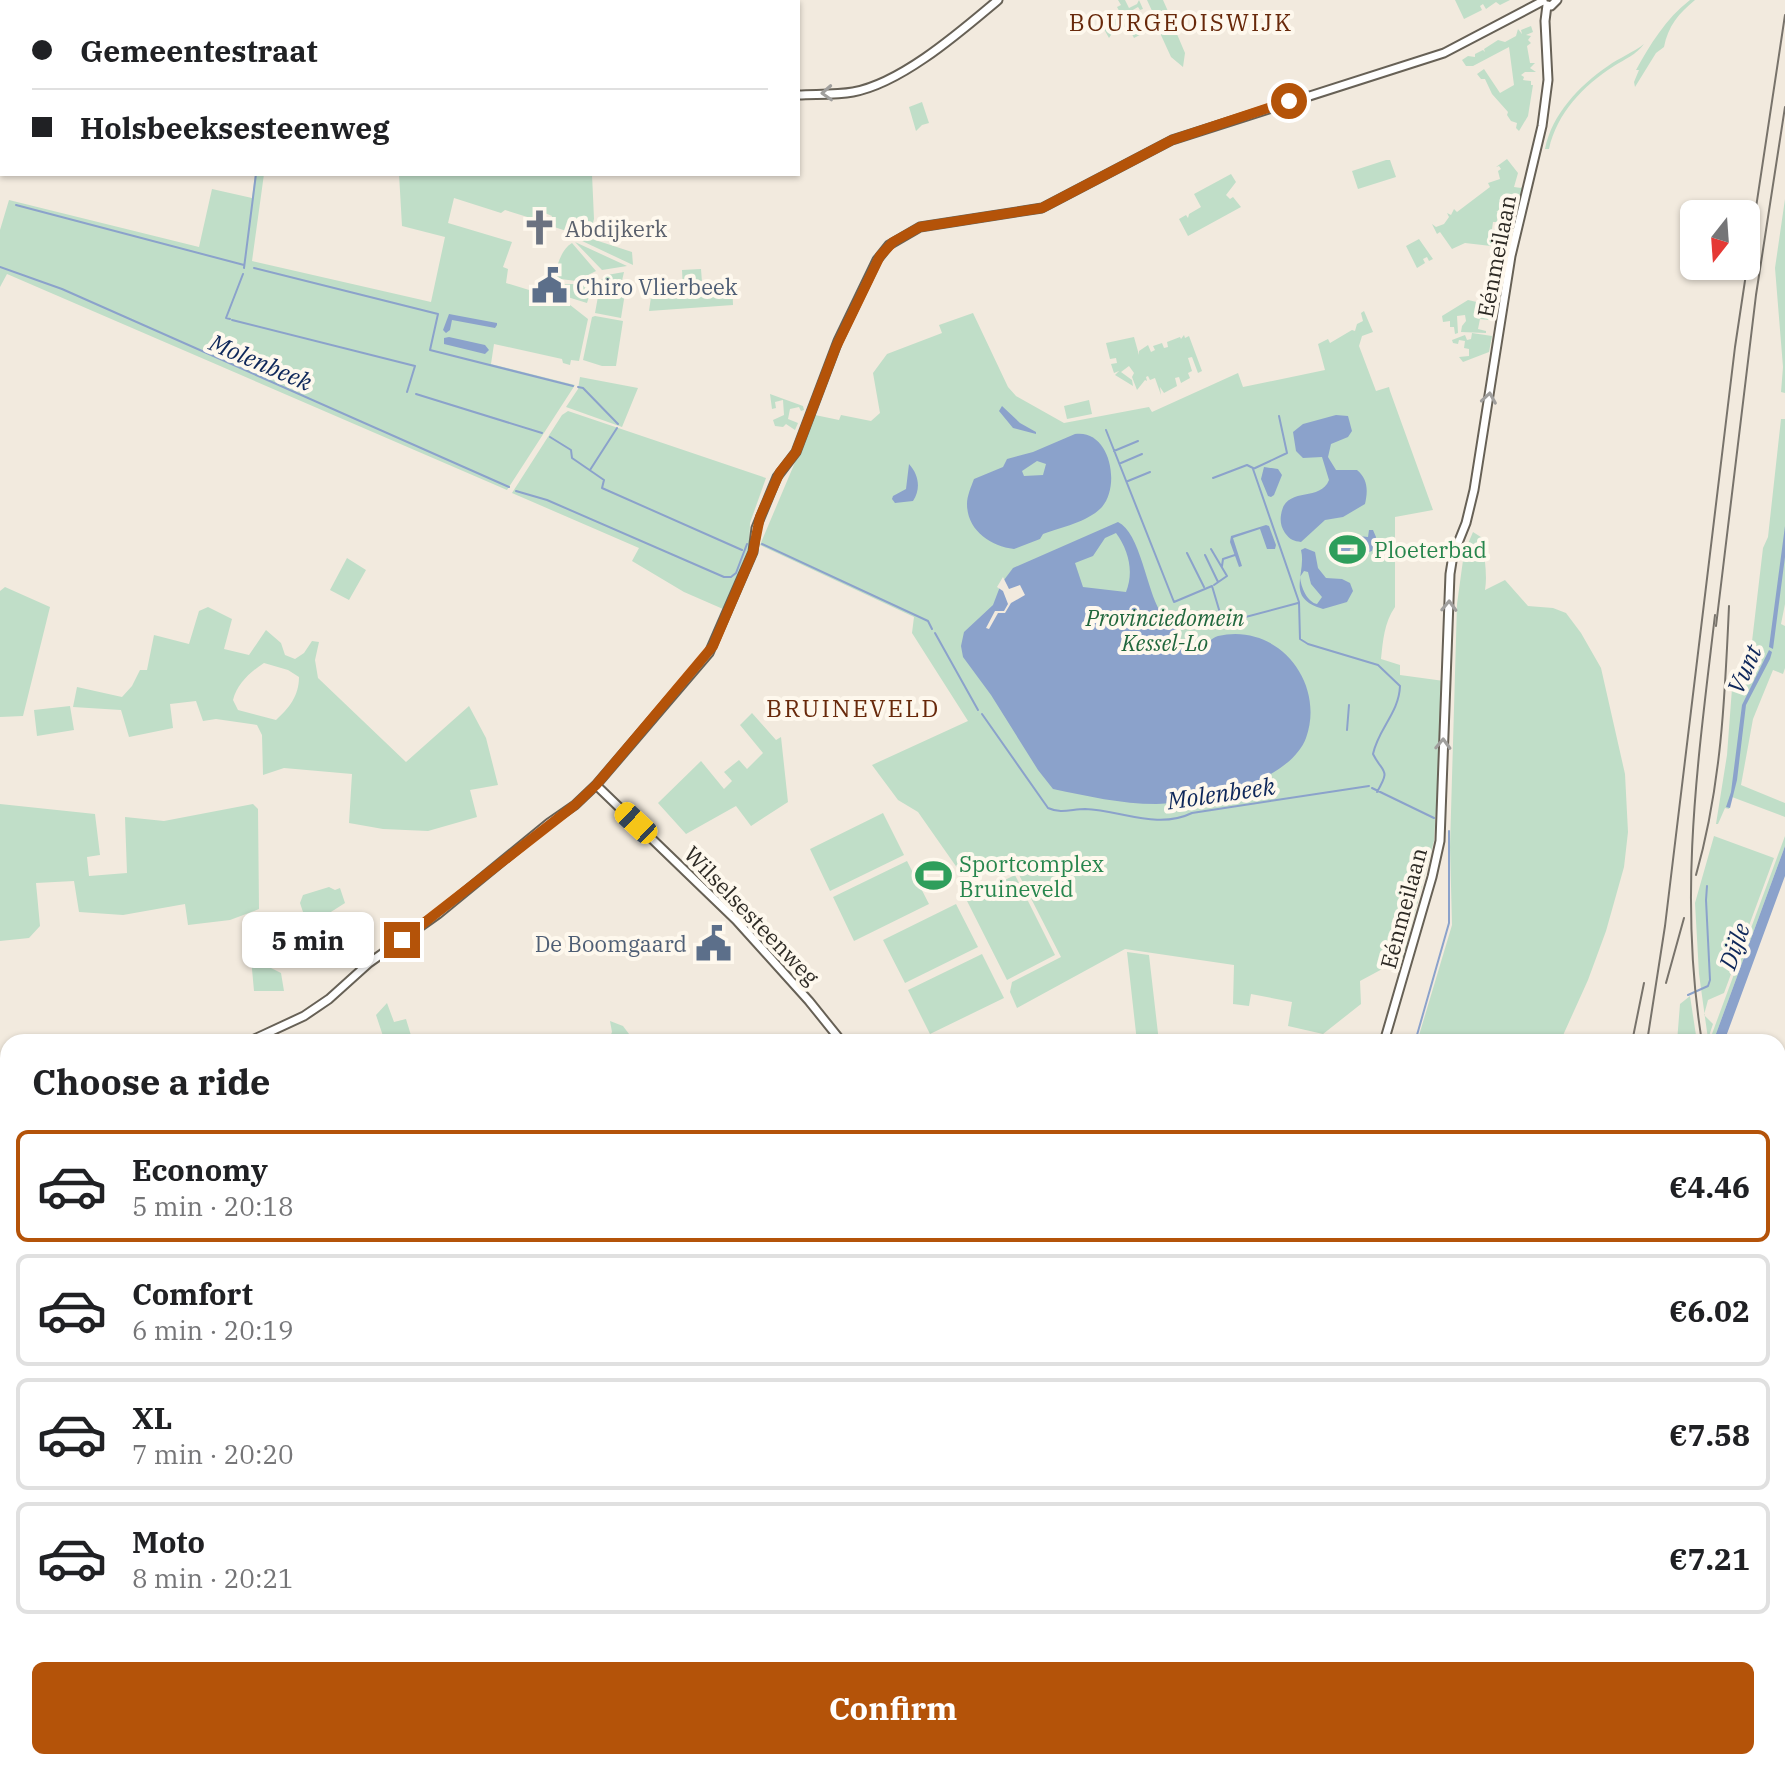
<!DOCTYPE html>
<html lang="en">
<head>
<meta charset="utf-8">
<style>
  body { margin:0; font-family:"IBM Plex Serif",serif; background:#f6f6f6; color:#202124; height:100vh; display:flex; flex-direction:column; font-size:30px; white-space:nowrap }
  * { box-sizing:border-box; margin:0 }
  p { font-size:26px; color:#757577 }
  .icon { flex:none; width:44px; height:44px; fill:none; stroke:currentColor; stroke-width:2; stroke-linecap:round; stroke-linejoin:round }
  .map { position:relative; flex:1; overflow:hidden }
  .sheet { position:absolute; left:0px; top:1034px; width:1786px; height:736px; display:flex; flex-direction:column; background:#fff; border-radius:24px 24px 0 0; box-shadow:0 2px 6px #0004 }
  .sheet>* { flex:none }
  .top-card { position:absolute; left:0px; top:0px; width:800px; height:176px; box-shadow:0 2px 6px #0004; display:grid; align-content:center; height:176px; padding:0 32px; background:#fff }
  .needle { width:52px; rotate:197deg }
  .buttons { position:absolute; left:1680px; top:200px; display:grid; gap:16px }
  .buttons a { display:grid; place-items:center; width:80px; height:80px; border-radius:12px; background:#fff; box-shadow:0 2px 6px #0004; font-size:40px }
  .end { position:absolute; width:36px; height:36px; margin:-18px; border:10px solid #b45309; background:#fff; box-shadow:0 0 0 4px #fff }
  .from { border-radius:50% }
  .bubble { position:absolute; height:56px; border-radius:12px; background:#fff; box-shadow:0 2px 6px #0004; font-size:26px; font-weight:800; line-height:56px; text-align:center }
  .car { position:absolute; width:24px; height:48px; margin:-24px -12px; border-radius:10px; box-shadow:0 0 6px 2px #0007; background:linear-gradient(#f5c518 24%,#345 0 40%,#f5c518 0 76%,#345 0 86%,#f5c518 0) }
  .top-card b { display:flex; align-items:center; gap:28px; height:76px; font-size:30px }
  .top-card b+b { border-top:2px solid #e0e0e0 }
  .top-card i { width:20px; height:20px; background:#202124 }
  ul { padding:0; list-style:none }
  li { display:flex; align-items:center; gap:24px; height:112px; margin:0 16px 12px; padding:0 16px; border:4px solid #e0e0e0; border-radius:12px }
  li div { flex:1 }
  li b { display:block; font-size:30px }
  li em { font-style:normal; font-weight:800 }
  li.selected { border-color:#b45309 }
  li>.icon { width:72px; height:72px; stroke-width:1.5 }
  h2 { padding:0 32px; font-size:36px; line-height:96px }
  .cta { display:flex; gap:16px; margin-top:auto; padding:16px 32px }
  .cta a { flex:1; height:92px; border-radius:12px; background:#b45309; color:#fff; font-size:32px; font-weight:800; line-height:92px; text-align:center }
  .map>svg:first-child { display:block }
  .green { fill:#c0dec8; fill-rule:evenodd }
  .water { fill:#8ba2cb; fill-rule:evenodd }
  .pier { fill:#f2eade }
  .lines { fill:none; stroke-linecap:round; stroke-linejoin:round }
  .stream { stroke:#8ba2cb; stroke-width:2 }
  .tertiary-casing { stroke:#676156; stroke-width:11 }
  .secondary-casing { stroke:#676156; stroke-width:12 }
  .primary-casing { stroke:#676156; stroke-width:12 }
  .motorway-casing { stroke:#676156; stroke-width:14 }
  .tertiary { stroke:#fff; stroke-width:7 }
  .secondary { stroke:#fff; stroke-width:8 }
  .primary { stroke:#fff; stroke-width:8 }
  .motorway { stroke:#fff; stroke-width:10 }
  .rail { stroke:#78736b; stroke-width:2 }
  .oneway { stroke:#a09f9d }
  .route { stroke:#b45309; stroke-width:10 }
  .labels { text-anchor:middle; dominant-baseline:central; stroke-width:8; stroke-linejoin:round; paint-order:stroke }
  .worship-label { font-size:22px; fill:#5b616d; stroke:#fef8ed; text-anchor:start }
  .street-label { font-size:22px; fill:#2d2a25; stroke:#fef8ed }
  .service-label { font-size:22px; fill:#4e5e75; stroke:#fef8ed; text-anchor:start }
  .leisure-label { font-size:22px; fill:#27864d; stroke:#fef8ed; text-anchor:start }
  .park-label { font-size:22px; font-style:italic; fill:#20673d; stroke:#fef8ed }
  .neighbourhood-label { font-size:24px; letter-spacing:2px; fill:#68290b; stroke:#fef8ed }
  .water-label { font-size:24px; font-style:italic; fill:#0e275a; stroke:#fef8ed }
</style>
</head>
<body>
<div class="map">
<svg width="1785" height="1770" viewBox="0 0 1785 1770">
  <rect width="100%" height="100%" fill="#f2eade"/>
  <path class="green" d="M1118 0H1125L1129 8 1137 4 1139 0 1143 9 1140 10 1138 7 1131 11 1134 20 1129 23 1130 26 1136 24 1137 29 1146 25 1148 21 1151 29 1134 38 1117 7 1121 5Z
    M1147 0H1163L1171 18 1158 24Z
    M1455 0H1510L1500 5 1496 2 1486 9 1483 4 1480 6 1482 10 1464 19Z
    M1690 0H1695C1679 13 1668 26 1664 47L1656 53 1635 87 1634 82 1639 70H1636C1650 45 1666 18 1690 0Z
    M1119 14 1127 28H1119V32H1113L1109 38 1100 22 1107 19 1109 22V18Z
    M1531 26 1533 32 1526 35 1531 36 1528 40 1531 43 1527 46 1530 63H1535L1530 68 1536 72H1525L1521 75 1524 77 1523 80 1531 81V85H1533L1528 116 1519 131 1516 128 1517 123 1511 121 1507 115 1508 112 1492 94 1485 79H1481L1477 74 1484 69 1500 93 1514 85 1509 47 1473 66H1466L1462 60 1468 56 1475 57V54L1483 50 1485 52 1484 49 1498 40 1505 42 1516 36 1518 29 1522 34 1521 30Z
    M1174 27 1185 53 1183 67 1171 57 1160 33Z
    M1644 44C1636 55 1625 59 1614 66 1583 86 1557 113 1549 149H1545C1552 114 1579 86 1608 66 1619 58 1634 52 1644 44Z
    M922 102 929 123 922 125 916 131 909 107Z
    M1507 159 1518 173 1514 187 1521 188 1523 185 1515 216 1512 215 1513 206 1508 205 1505 213 1496 211 1503 215V217L1498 216 1497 222H1493L1492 229 1498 230 1499 226 1503 227 1500 236 1494 232 1491 246 1465 243 1452 249 1440 232 1437 234 1432 224 1436 227 1444 224 1449 217 1447 213 1451 215 1454 209 1457 212 1490 187 1488 183 1500 179 1498 171 1501 169 1499 166 1496 167Z
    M1386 160H1390L1396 177 1358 189 1352 171Z
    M255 174H264L252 261 431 302 445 237 402 226 399 174H592L594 219 589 238 632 252 633 265 580 240 576 234 554 227 556 222 551 220 552 216 545 213 544 217H539L537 220 505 210 501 213 454 198 448 223 512 242 503 267 508 269 506 283 565 301 588 319 579 361 571 360 570 365 563 363 562 359 494 344 491 364 575 385 507 490 7 274 0 287V230L9 200 199 247 212 189 252 198Z
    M1231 174 1236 182 1226 195 1230 199 1233 197 1241 207 1188 236 1179 219 1186 215 1188 218 1189 214 1201 207 1194 194Z
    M1785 199V393L1781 392 1783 367 1775 268Z
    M1419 239 1433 259 1429 261 1427 257 1423 259 1425 263 1417 268 1406 246Z
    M575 242 627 266 602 270Z
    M572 243 596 271 576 281 553 278C558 266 560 250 572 243Z
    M701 269 702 282 705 281 706 285 708 281H713L714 285 732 280 733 305 649 311 653 283H657L658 289 663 293 676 287V283L683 290 682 270Z
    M624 272 621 285 626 287 621 318 595 313 601 280 607 275Z
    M596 274 587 303 561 295 565 284H578Z
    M1468 300 1490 305 1483 306 1481 314 1490 320 1480 319 1478 329 1486 331V333L1461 332 1462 326 1466 321 1465 315 1457 316 1458 333 1455 334 1454 327H1450V321L1443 322 1442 316Z
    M1364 311 1373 332 1362 336 1359 346 1376 391 1389 387 1390 391 1433 510 1395 517V607C1384 623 1383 641 1381 659L1400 665V675L1444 681 1434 841 1400 968 1386 967 1360 981 1361 1004 1323 1034 1288 1026 1292 1002 1251 994 1249 1006 1233 1004 1234 965 1125 949 1017 1008 1010 992 1012 982 1061 957 1018 873 960 872 918 812 898 800 872 765 968 721 912 633 914 617 760 545 815 415 839 420 841 415 871 421 880 413 873 373 887 354 942 333 939 325 973 313 1008 387 1016 396 1064 423 1149 407 1152 412 1238 373 1243 387 1325 370 1318 344 1328 339 1330 343 1352 330 1355 331 1357 324 1363 321 1361 313Z
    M595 316 623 321 616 366H602L583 360 592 317Z
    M1472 333 1492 336 1489 352 1463 362 1459 357 1469 356V349L1464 348 1465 341 1459 340 1458 344 1453 343 1452 340 1465 335 1467 340 1471 339Z
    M1184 335 1185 338 1189 336 1202 371 1198 373 1192 357 1188 358 1192 371 1188 373 1190 378 1181 383 1179 377 1175 378 1177 386 1164 393 1160 387 1161 395 1155 378 1150 380 1148 376 1146 377 1147 381 1145 380 1137 390 1132 377 1134 373 1129 366 1121 372 1132 380 1133 386 1115 375 1119 371 1114 373 1111 364 1117 363 1116 358 1110 359 1106 343 1134 337 1139 355V351L1148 345 1151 352 1155 350 1153 346 1162 343 1164 348 1168 347 1167 342 1180 337 1181 339Z
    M580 377 638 388 622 427 566 407 578 389Z
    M770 394 803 406 804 410 801 411 799 407 790 409 788 419 798 423 795 430 786 424 783 427 775 426 773 420 784 415 783 400 775 402 776 408 772 409Z
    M1089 400 1092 414 1067 419 1064 406Z
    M568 411 766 478 750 523 749 552 723 609 684 592 632 561 639 548 512 493 562 415Z
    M1781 419H1785V604L1781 624 1785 626V668L1783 674 1773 670 1753 719 1741 785 1785 803V817L1732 797 1729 809 1725 808 1718 824H1716L1727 755 1733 675H1742L1751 650 1763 548 1768 537Z
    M1473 532 1484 539C1483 557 1488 572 1485 590L1505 580 1528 606 1553 608 1566 613 1581 633 1601 668 1625 774 1628 832 1624 867 1606 931 1588 980 1560 1042H1417L1452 925 1450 847 1457 604 1464 553Z
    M347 558 366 570 349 600 330 590Z
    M5 587 50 607 23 716 0 717V591Z
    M208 607 232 619 224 649 249 655 266 630 281 643 285 655 295 659 304 653 312 641 319 642 315 660 318 678 406 762 469 706 486 738 498 785 470 790 477 817 428 831 383 829 349 823 352 774 284 768 263 775 262 735 257 725 216 719 203 721 196 701 170 704 173 728 129 737 121 710 73 707 77 687 122 697 132 686 140 670H147L154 635 189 644 199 611ZM264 663 288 670 299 677C299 696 289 708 276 720L238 710 233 700C237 684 250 672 264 663Z
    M70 706 74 730 37 736 34 710Z
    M752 713 776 740 781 737 788 802 751 826 736 806 686 834 658 803 701 761 724 789 732 781 724 772 739 760 747 769 763 753 740 725Z
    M0 804 95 814 100 855 87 857 89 876 127 873 125 817 164 821 253 804 258 809 259 909 230 920 188 925 185 904 123 915 79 912 74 881 36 883 40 926 29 938 0 941Z
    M883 813 904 855 830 891 810 849Z
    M1714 836 1774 858 1724 993 1708 1000 1704 1015 1713 1024 1708 1039 1699 974 1695 903Z
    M1785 836V846L1713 1042H1709Z
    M907 861 929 904 854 941 833 897Z
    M1015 875 1055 955 1007 980 966 899Z
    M329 887 335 890 340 888 345 903 323 917 304 915 300 903 303 895Z
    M956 904 978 947 905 983 883 940Z
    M1127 952 1149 955 1159 1042H1137Z
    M982 954 1004 998 930 1034 908 990Z
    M251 958 281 973 284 991H254Z
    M1690 996 1697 1042H1677L1680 1004Z
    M387 1003 394 1022 406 1019 413 1042H385L376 1015Z
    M610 1021 623 1026 635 1042H608L612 1032Z
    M1778 1217 1785 1219V1224L1780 1223 1785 1241V1274L1778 1259Z
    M0 1316 8 1318V1762H375L379 1768 377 1770H0Z
    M1191 1762H1248L1250 1770H1193Z
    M1262 1762H1326L1313 1770H1264Z
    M1392 1762H1431L1412 1770H1375Z"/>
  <path class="water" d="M449 314 497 323V325L495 328 452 320 450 330 446 333 443 330Z
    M449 337 485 345 489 350 485 354 444 344V338Z
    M1002 406 1020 423 1036 432V434L1013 428 999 411Z
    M1336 415 1348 416 1352 431 1348 437 1331 444 1328 457 1336 470H1357C1368 479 1368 491 1365 504L1343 517 1325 520 1301 542C1294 541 1290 540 1285 533 1281 527 1280 521 1281 515 1285 485 1320 503 1329 480L1322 457 1303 458 1296 451 1293 432 1303 424Z
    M1075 434C1110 429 1121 485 1102 507 1088 522 1062 527 1043 534L1040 539 1014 549C990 546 967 530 967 504 967 496 971 487 974 479L1003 467 1007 459 1033 452ZM1037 461 1046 464 1043 475 1024 476 1022 471Z
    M909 464C919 475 921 489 913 501L895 503 892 499 893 496 906 489Z
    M1264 467 1278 469 1282 475 1274 495 1271 497 1268 496 1261 479Z
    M1118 522C1140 532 1147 591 1160 611 1164 616 1171 617 1175 622 1180 628 1179 638 1182 646L1198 649C1205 646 1211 638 1218 636 1277 622 1326 682 1306 738 1289 783 1199 803 1156 804 1121 804 1087 796 1053 789L1038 770 991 695 963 657 961 646 964 632 993 605 1001 584 1013 568ZM1116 533C1129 551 1134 572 1126 592L1083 587 1075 563 1093 556 1105 538Z
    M1266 525 1269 526 1276 545 1275 549H1267L1260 529 1233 538 1242 566 1239 567 1230 542 1231 536Z
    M1785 526V557L1773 649 1769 647Z
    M1369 530H1373L1376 537 1372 551 1360 555 1356 545 1350 549 1349 556 1344 557 1336 545 1338 538 1345 536 1353 542 1359 536 1368 537Z
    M1305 548 1315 552 1318 568 1326 578 1342 579 1350 583 1353 591 1347 602 1323 609C1284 598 1307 574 1301 550ZM1304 571 1308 572 1311 584 1322 597 1317 604C1307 602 1301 587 1300 577Z
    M1769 650 1772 652 1770 659 1746 705 1737 780 1730 808 1726 807 1731 792 1742 705Z
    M1785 846V876L1724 1042H1713Z
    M1785 1536V1604L1778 1626V1560Z"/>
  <path class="pier" d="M1003 577 1009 589 1020 585 1025 595 1011 603 1005 613H998L989 629 986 628 995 611H1004L1008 604 1003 591 997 587Z"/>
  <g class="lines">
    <path class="stream" d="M16 205 244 265
      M0 267 62 289 509 487
      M244 268 256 174
      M254 268 438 314 430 350 573 386
      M230 319 226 318 243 274
      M232 320 415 366 407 392
      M578 387 583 388 618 424
      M416 394 542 433
      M1279 416 1287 453 1253 469 1299 602 1300 639 1308 644 1378 665 1400 686C1399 713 1378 729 1373 754 1383 774 1391 768 1377 792
      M1106 430 1174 602 1212 586 1223 623 1298 603
      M550 437 571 450 572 458 604 480 602 488 742 550
      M1114 451 1138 441
      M1121 463 1142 454
      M590 470 617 428
      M1213 478 1247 465 1253 468
      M1128 481 1150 472
      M516 491 547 500 724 577H731L736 573 747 544
      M762 544 928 621 932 629
      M1211 549 1227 576 1214 585
      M1187 553 1204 587
      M1205 555 1218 582
      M1222 566 1223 559 1235 555
      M935 633 978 710
      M982 714 1048 808C1061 814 1072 809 1085 809 1121 810 1157 830 1192 813L1369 786
      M1347 730 1349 705
      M1372 788 1434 818
      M1688 995 1708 986 1710 980 1706 900 1707 886
      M1415 1042 1449 923V831
      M0 1111 8 1112
      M1778 1676 1785 1656
      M1748 1770 1751 1762"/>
    <defs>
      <path id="tertiary" d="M619 0V2
        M1547 5 1551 6 1557 0
        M798 95C816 94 836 95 853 92 902 83 961 31 998 0
        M0 161H2
        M1454 553 1466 523 1474 490 1511 256 1542 126 1548 80 1545 21 1547 5
        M596 785 736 920 809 1001 842 1042
        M248 1042 304 1016 329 999 369 963 438 914 549 823 575 805 596 785 709 653 753 552 756 528 777 477 796 452 838 341 877 260 889 245 920 227 1042 208 1172 140 1444 53 1543 1
        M1384 1042 1432 877 1440 841 1450 574 1454 549
        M0 1181 8 1178
        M1778 1618 1785 1617
        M1016 1770 1020 1762
        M1699 1770 1702 1762"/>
      <path id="secondary" d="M1161 1762 1163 1770
        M1168 1762 1170 1770"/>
      <path id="primary" d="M1778 1432 1785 1428
        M1482 1770 1488 1762"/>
      <path id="motorway" d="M1778 1633 1785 1632
        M1778 1645 1785 1643
        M1256 1762 1258 1770
        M1332 1770 1346 1762
        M1355 1770 1370 1762"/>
    </defs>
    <use href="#tertiary" class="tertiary-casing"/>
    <use href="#secondary" class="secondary-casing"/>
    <use href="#primary" class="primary-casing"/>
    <use href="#motorway" class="motorway-casing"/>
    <use href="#tertiary" class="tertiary"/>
    <use href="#secondary" class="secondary"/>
    <use href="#primary" class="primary"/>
    <use href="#motorway" class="motorway"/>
    <path class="rail" d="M1716 626 1756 295 1785 107
      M1696 875C1721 787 1725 698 1729 606
      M1666 983 1684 918
      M1632 1042 1644 983
      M1647 1042 1665 926 1735 347 1785 15
      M1702 1042C1678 896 1698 760 1715 615
      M1778 1268 1785 1283
      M1778 1441 1785 1446
      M1778 1466 1785 1468
      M1558 1762 1559 1770
      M1035 1770 1038 1762
      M1572 1770 1573 1762"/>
  </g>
  <defs><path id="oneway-chevron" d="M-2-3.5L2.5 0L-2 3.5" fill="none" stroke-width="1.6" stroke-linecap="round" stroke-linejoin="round" transform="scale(2)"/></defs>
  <g class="oneway">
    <use href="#oneway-chevron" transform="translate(827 93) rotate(177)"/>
    <use href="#oneway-chevron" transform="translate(1489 398) rotate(-81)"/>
    <use href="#oneway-chevron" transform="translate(1449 606) rotate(-88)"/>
    <use href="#oneway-chevron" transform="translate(1443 744) rotate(-88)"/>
  </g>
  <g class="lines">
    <path class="route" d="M402 940 575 805 596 785 713 646 753 552 760 517 780 472 796 452 836 347 880 256 893 242 920 227 1042 208 1172 140 1289 101"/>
  </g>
  <defs>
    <symbol id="church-bare" viewBox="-9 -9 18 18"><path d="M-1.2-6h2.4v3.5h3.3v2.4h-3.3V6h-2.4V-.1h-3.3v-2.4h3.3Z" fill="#6b7280" stroke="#fef8ed" stroke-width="2.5" paint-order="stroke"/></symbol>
    <symbol id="civic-bare" viewBox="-9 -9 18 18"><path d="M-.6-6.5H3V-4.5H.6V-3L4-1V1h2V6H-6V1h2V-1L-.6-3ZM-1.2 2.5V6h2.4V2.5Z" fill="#5c6f8a" stroke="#fef8ed" stroke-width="2.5" paint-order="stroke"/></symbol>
    <symbol id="stadium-bare" viewBox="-9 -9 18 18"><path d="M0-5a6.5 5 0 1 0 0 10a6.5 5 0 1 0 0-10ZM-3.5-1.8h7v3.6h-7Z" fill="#2e9e5b" stroke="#fef8ed" stroke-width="2.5" paint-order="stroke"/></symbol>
  </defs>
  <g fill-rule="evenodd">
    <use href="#church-bare" x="514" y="202" width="51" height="51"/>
    <use href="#civic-bare" x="524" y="260" width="51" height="51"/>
    <use href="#stadium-bare" x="1322" y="524" width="51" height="51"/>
    <use href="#stadium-bare" x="908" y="850" width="51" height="51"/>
    <use href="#civic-bare" x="688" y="918" width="51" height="51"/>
  </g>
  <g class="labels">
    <g class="worship-label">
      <text x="565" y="228">Abdijkerk</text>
    </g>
    <g class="street-label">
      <text transform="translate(1496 256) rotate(-79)">Eénmeilaan</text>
      <text transform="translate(1403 908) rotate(-75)">Eénmeilaan</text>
      <text transform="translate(752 915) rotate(46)">Wilselsesteenweg</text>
    </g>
    <g class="service-label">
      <text x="576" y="286">Chiro Vlierbeek</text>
      <text x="687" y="943" text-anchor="end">De Boomgaard</text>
    </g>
    <g class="leisure-label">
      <text x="1374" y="549">Ploeterbad</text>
      <text x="959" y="863">Sportcomplex<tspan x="959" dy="25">Bruineveld</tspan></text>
    </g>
    <g class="park-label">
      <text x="1165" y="617">Provinciedomein<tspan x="1165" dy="25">Kessel-Lo</tspan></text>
    </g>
    <g class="neighbourhood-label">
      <text x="1181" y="22">BOURGEOISWIJK</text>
      <text x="853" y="708">BRUINEVELD</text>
    </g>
    <g class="water-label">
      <text transform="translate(261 362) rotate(23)">Molenbeek</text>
      <text transform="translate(1744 669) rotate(-66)">Vunt</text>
      <text transform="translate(1221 793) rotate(-8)">Molenbeek</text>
      <text transform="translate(1734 946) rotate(-70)">Dijle</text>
    </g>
  </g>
</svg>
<div class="buttons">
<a><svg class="needle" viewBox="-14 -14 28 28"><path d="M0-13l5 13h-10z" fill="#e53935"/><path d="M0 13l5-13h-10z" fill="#757577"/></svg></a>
</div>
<i class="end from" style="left:1289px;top:101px"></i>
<i class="end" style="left:402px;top:940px"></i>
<div class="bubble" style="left:242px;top:912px;width:132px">5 min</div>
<i class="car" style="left:636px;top:823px;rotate:313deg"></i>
<div class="top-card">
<b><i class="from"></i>Gemeentestraat</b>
<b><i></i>Holsbeeksesteenweg</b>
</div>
<section class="sheet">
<h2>Choose a ride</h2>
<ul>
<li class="selected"><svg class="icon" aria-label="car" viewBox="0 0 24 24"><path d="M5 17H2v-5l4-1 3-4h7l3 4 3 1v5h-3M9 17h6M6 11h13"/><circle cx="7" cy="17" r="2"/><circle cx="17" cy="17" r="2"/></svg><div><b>Economy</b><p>5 min · 20:18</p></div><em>€4.46</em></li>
<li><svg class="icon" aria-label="car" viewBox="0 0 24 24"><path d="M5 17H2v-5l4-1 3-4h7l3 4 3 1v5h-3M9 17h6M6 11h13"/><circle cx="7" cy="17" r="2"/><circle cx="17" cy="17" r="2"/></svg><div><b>Comfort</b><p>6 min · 20:19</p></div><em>€6.02</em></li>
<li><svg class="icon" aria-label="car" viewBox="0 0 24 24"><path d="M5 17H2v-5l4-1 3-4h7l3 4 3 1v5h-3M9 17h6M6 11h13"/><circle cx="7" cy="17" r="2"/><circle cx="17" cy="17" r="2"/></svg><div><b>XL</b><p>7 min · 20:20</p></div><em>€7.58</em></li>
<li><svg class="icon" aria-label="car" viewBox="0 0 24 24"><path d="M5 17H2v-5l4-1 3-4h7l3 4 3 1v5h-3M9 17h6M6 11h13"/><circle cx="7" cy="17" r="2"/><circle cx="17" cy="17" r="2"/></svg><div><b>Moto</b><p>8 min · 20:21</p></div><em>€7.21</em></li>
</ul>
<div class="cta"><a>Confirm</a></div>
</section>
</div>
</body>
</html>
